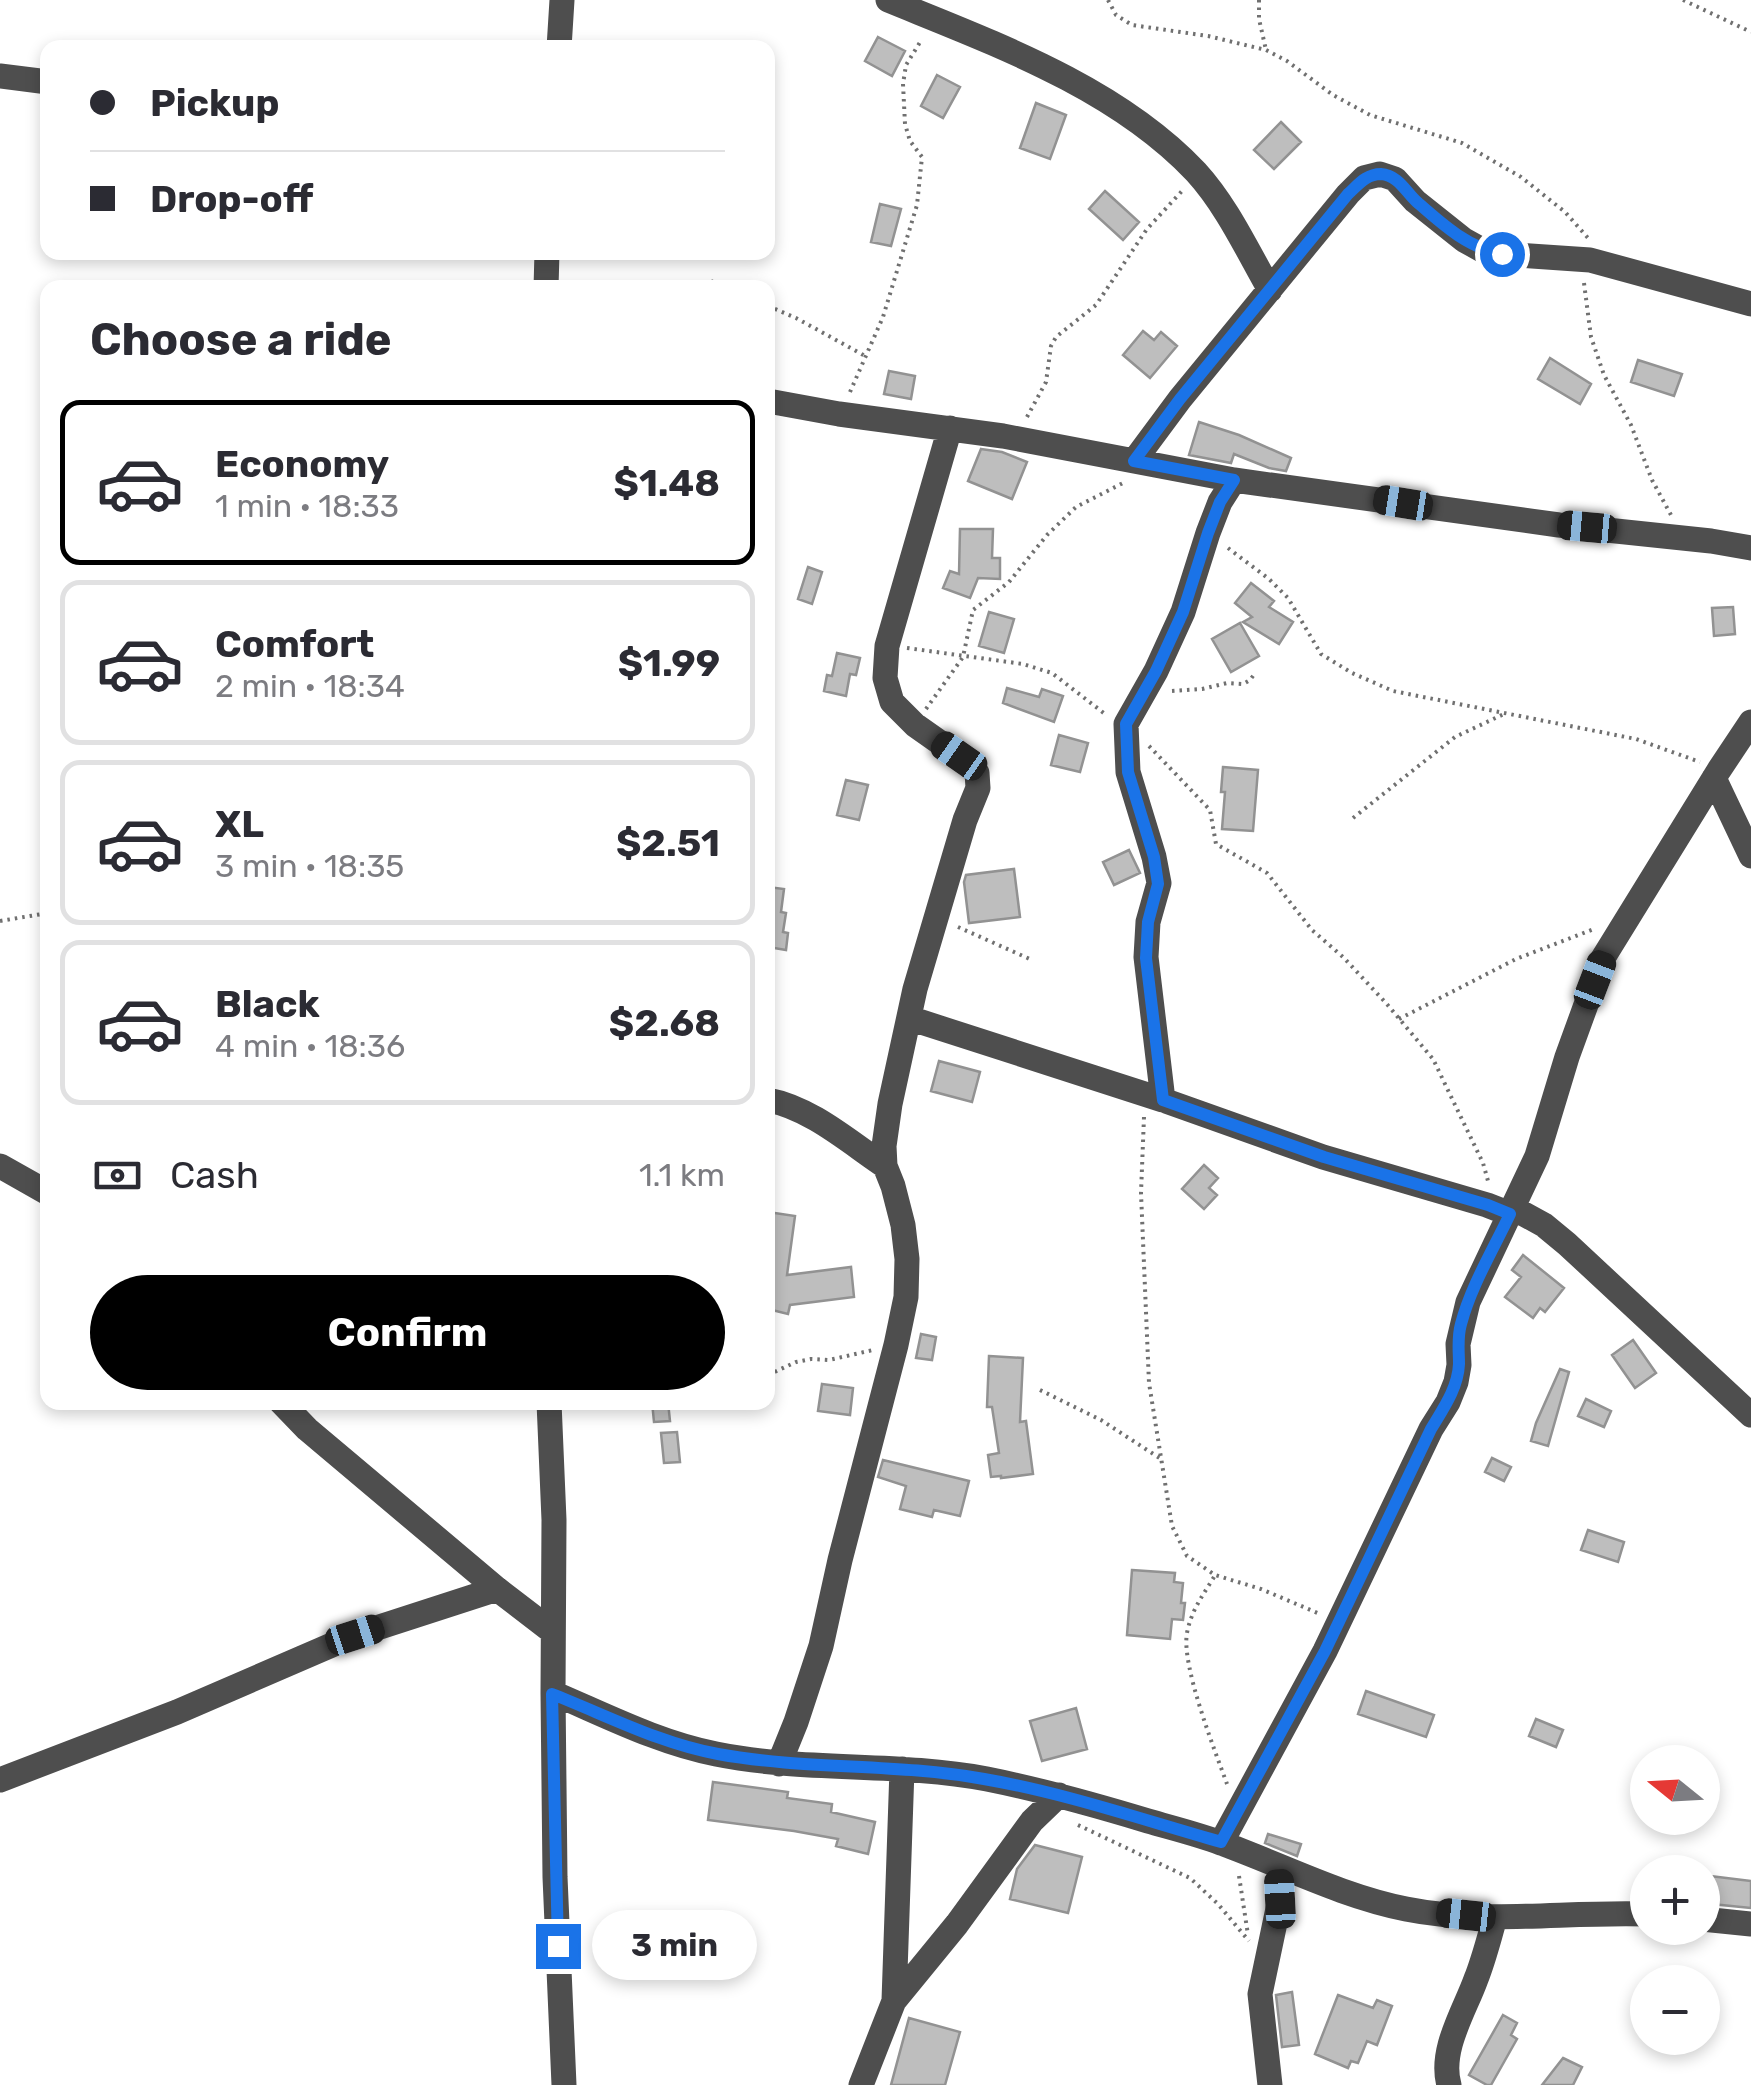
<!DOCTYPE html>
<html lang="en">
<head>
<meta charset="utf-8">
<style>
  body { margin:0; font-family:Rubik,sans-serif; background:#f2f2f3; color:#2b2b33; height:100vh; display:flex; flex-direction:column; font-size:38px; white-space:nowrap }
  * { box-sizing:border-box; margin:0 }
  p { font-size:32px; color:#7c7c81 }
  .icon { flex:none; width:55px; height:55px; fill:none; stroke:currentColor; stroke-width:2; stroke-linecap:round; stroke-linejoin:round }
  .map { position:relative; flex:1; overflow:hidden }
  .side { position:absolute; left:40px; top:280px; width:735px; height:1130px; display:flex; flex-direction:column; background:#fff; border-radius:20px; box-shadow:0 5px 15px #0003 }
  .side>* { flex:none }
  .banner { position:absolute; left:40px; top:40px; width:735px; height:220px; border-radius:20px; box-shadow:0 5px 15px #0003; display:grid; align-content:center; height:220px; padding:0 50px; background:#fff }
  .needle { width:65px; rotate:288deg }
  .controls { position:absolute; left:1630px; top:1745px; display:grid; gap:20px }
  .controls a { display:grid; place-items:center; width:90px; height:90px; border-radius:50%; background:#fff; box-shadow:0 5px 15px #0003; font-size:50px }
  .end { position:absolute; width:45px; height:45px; margin:-22px; border:12px solid #1a73e8; background:#fff; box-shadow:0 0 0 5px #fff }
  .from { border-radius:50% }
  .bubble { position:absolute; height:70px; border-radius:35px; background:#fff; box-shadow:0 5px 15px #0003; font-size:32px; font-weight:700; line-height:70px; text-align:center }
  .car { position:absolute; width:30px; height:60px; margin:-30px -15px; border-radius:12px; box-shadow:0 0 8px 2px #0007; background:linear-gradient(#222 24%,#8ab4d8 0 40%,#222 0 76%,#8ab4d8 0 86%,#222 0) }
  .banner b { display:flex; align-items:center; gap:35px; height:95px; font-size:38px }
  .banner b+b { border-top:2px solid #e1e1e2 }
  .banner i { width:25px; height:25px; background:#2b2b33 }
  ul { padding:0; list-style:none }
  li { display:flex; align-items:center; gap:30px; height:165px; margin:0 20px 15px; padding:0 30px; border:5px solid #e1e1e2; border-radius:20px }
  li div { flex:1 }
  li b { display:block; font-size:38px }
  li em { font-style:normal; font-weight:700 }
  li.on { border-color:#000 }
  li>.icon { width:90px; height:90px; stroke-width:1.5 }
  h2 { padding:0 50px; font-size:45px; line-height:120px }
  .pay { display:flex; align-items:center; gap:25px; height:110px; padding:0 50px; font-size:38px }
  .pay p { margin-inline-start:auto }
  .action { display:flex; gap:20px; margin-top:auto; padding:20px 50px }
  .action a { flex:1; height:115px; border-radius:60px; background:#000; color:#fff; font-size:40px; font-weight:700; line-height:115px; text-align:center }
  .map>svg:first-child { display:block }
  .building { fill:#bebebe; stroke:#929292; stroke-width:2.5 }
  .lines { fill:none; stroke-linecap:round; stroke-linejoin:round }
  .path { stroke:#707070; stroke-width:4; stroke-dasharray:2.5 5; stroke-linecap:butt }
  .minor { stroke:#4e4e4e; stroke-width:25 }
  .route { stroke:#1a73e8; stroke-width:12 }
</style>
</head>
<body>
<div class="map">
<svg width="1751" height="2085" viewBox="0 0 1751 2085">
  <rect width="100%" height="100%" fill="#fff"/>
  <path class="building" d="M878 37 905 51 892 76 865 61Z
    M937 75 960 87 943 118 921 106Z
    M1036 103 1066 115 1050 159 1020 148Z
    M1281 122 1301 142 1274 169 1254 150Z
    M1105 191 1139 222 1123 240 1089 209Z
    M880 204 901 209 891 246 871 242Z
    M1143 331 1154 340 1161 332 1177 346 1150 378 1123 355Z
    M1550 358 1591 384 1580 404 1538 379Z
    M1638 360 1682 374 1674 396 1631 382Z
    M889 371 915 376 911 399 884 394Z
    M1199 422 1239 435 1291 458 1286 471 1269 468 1234 454 1231 463 1189 455Z
    M981 449 1002 452 1027 462 1012 499 968 481Z
    M960 529H993L992 558H1000V579L978 578 970 598 943 588 950 571 959 574Z
    M808 567 822 572 812 604 798 599Z
    M1251 583 1274 601 1269 607 1293 622 1279 644 1243 622 1252 617 1235 603Z
    M1733 607 1735 634 1714 636 1712 608Z
    M989 612 1014 619 1004 653 979 646Z
    M1240 623 1259 656 1231 672 1212 639Z
    M837 653 860 658 856 675 850 674 846 696 824 691 827 675 832 676Z
    M1007 688 1039 697 1042 689 1063 696 1054 722 1003 703Z
    M1059 735 1088 743 1080 772 1051 765Z
    M1223 767 1258 770 1253 831 1222 829 1225 792H1221Z
    M846 780 868 785 859 820 837 815Z
    M1129 850 1140 873 1114 885 1103 862Z
    M1014 869 1020 917 969 923 964 882 966 875Z
    M768 887 784 889 781 912 786 913 783 932 788 933 786 950 768 947Z
    M939 1061 980 1072 972 1102 931 1091Z
    M1204 1165 1218 1178 1209 1188 1217 1195 1204 1209 1182 1189Z
    M768 1212 795 1216 787 1275 851 1267 854 1297 790 1305 788 1314 768 1309Z
    M1523 1255 1564 1288 1545 1312 1540 1308 1533 1318 1505 1297 1521 1277 1512 1270Z
    M921 1334 936 1337 932 1360 916 1358Z
    M1633 1340 1656 1373 1635 1388 1612 1355Z
    M989 1356 1023 1358 1020 1422 1026 1421 1033 1474 1001 1478V1476L991 1477 988 1455 999 1453 992 1407H987Z
    M1560 1369 1569 1372 1548 1446 1531 1441 1536 1423Z
    M822 1384 853 1388 850 1415 818 1411Z
    M1586 1399 1611 1411 1604 1427 1578 1416Z
    M652 1402H668L670 1421 654 1422Z
    M677 1432 680 1462 664 1463 661 1433Z
    M1492 1458 1511 1467 1504 1481 1485 1472Z
    M883 1460 969 1481 960 1516 934 1510 932 1517 900 1509 906 1486 878 1477Z
    M1588 1530 1624 1542 1618 1562 1581 1550Z
    M1132 1570 1175 1573 1174 1582 1183 1583 1181 1603H1185L1183 1620 1172 1619 1170 1639 1127 1635Z
    M1366 1691 1434 1715 1426 1737 1358 1714Z
    M1076 1708 1087 1749 1042 1761 1030 1721Z
    M1536 1719 1563 1730 1556 1747 1529 1736Z
    M713 1782 788 1792 787 1798 832 1804 831 1812 875 1822 868 1854 836 1846 838 1839 794 1831 708 1820Z
    M1268 1834 1301 1844 1297 1856 1265 1843Z
    M1035 1845 1082 1857 1068 1913 1010 1899 1017 1869Z
    M1702 1875 1751 1881V1908L1702 1903Z
    M1292 1992 1299 2045 1282 2047 1276 1995Z
    M1338 1995 1373 2008 1377 2000 1392 2006 1377 2045 1367 2041 1358 2063 1351 2061 1348 2068 1315 2054Z
    M1503 2015 1517 2023 1511 2035 1517 2039 1491 2085H1487L1469 2075Z
    M909 2018 960 2032 945 2085H891Z
    M1563 2058 1582 2067 1573 2085H1542Z"/>
  <g class="lines">
    <path class="path" d="M1108 0 1116 15 1132 25 1208 36 1266 50 1287 61 1333 95 1370 115 1462 143 1521 177 1565 212 1588 238
      M1259 0V19L1266 50
      M1683 0 1751 32
      M711 281 725 288
      M1584 283 1591 337 1604 375 1631 425 1652 480 1671 515
      M768 306 796 318 867 357
      M850 392 883 317 917 205 922 157 910 141 905 124 903 84 906 65 922 39
      M1027 417 1046 382 1051 346 1056 337 1096 305 1147 229 1182 191
      M1228 548 1269 579 1288 598 1321 654 1352 673 1393 691 1636 739 1700 762
      M907 648 1023 664 1052 673 1105 714
      M1172 691 1202 689 1227 683 1243 684 1250 680 1256 672
      M926 709 963 657 973 610 1009 582 1047 535 1076 507 1123 483
      M1149 746 1210 810 1216 844 1267 873 1312 930 1343 957 1386 1003 1433 1059 1483 1163 1488 1181
      M1353 818 1455 737 1504 714
      M0 921 48 913
      M958 927 1032 960
      M1399 1019 1516 959 1594 929
      M1144 1117 1141 1193 1149 1383 1172 1526 1187 1556 1215 1575 1261 1589 1320 1614
      M768 1375 796 1362 811 1359 829 1360 873 1350
      M1040 1390 1101 1420 1161 1459
      M1214 1577C1203 1595 1191 1611 1187 1633 1181 1665 1215 1751 1227 1784
      M1078 1825 1190 1878 1218 1904 1249 1941
      M1239 1876 1248 1935"/>
    <path class="minor" d="M888 0C993 43 1116 87 1196 172 1227 206 1247 250 1270 290
      M559 48 562 0
      M0 76 48 82
      M546 288 547 252
      M768 401 839 414 1003 436 1234 480 1559 525 1711 541 1751 548
      M1134 461 1180 399 1348 194 1364 178 1380 174 1395 179 1415 201 1464 240 1482 250 1502 254 1590 260 1751 304
      M1714 778 1751 856
      M909 1018 1163 1100 1323 1157 1487 1205 1510 1214
      M768 1100C811 1108 849 1142 885 1166
      M1163 1100 1146 957 1148 922 1159 883 1154 857 1128 772 1126 724 1156 671 1183 612 1208 533 1220 502 1234 480
      M0 1166 48 1193
      M1513 1208 1544 1225 1567 1244 1751 1415
      M281 1402 307 1429 497 1589 553 1632
      M549 1402 554 1520 553 1693 555 1877 564 2085
      M553 1693C605 1715 659 1743 716 1754 805 1772 897 1762 987 1779 1042 1790 1095 1805 1148 1821 1172 1828 1197 1834 1221 1843 1282 1865 1341 1896 1406 1909 1485 1925 1567 1911 1648 1914
      M779 1764 796 1722 821 1646 840 1560 896 1345 906 1297 907 1259 903 1225 893 1186 885 1166 884 1146 890 1104 915 989 965 820 978 788 977 773 959 756 915 725 892 702 885 678 887 646 950 428
      M0 1780 177 1712 355 1635 497 1589
      M1221 1843 1325 1651 1431 1429 1448 1402 1456 1382 1459 1365 1458 1344 1468 1302 1537 1156 1567 1057 1603 958 1719 770 1751 722
      M1702 1919 1751 1924
      M894 2001 957 1924 1032 1821 1059 1795
      M861 2085 894 2001 902 1769
      M1270 2085 1260 1994 1280 1899 1279 1867
      M1449 2085C1439 2050 1465 2010 1476 1979 1484 1959 1489 1938 1495 1918"/>
  </g>
  <g class="lines">
    <path class="route" d="M558 1946 552 1694C606 1715 661 1744 718 1754 806 1770 896 1763 984 1779 1065 1793 1143 1820 1221 1842L1325 1651 1431 1429C1443 1409 1458 1388 1459 1364 1459 1350 1457 1338 1461 1324 1471 1286 1493 1250 1510 1214L1488 1205 1324 1157 1163 1100 1146 958 1148 922 1158 884 1154 857 1128 772 1126 724 1156 671 1183 612 1208 533 1220 502 1234 480 1134 461 1180 399 1348 194C1358 185 1366 174 1381 174 1398 175 1406 192 1417 202 1442 224 1468 248 1502 254"/>
  </g>
</svg>
<div class="controls">
<a><svg class="needle" viewBox="-14 -14 28 28"><path d="M0-13l5 13h-10z" fill="#e53935"/><path d="M0 13l5-13h-10z" fill="#7c7c81"/></svg></a>
<a>+</a>
<a>−</a>
</div>
<i class="end from" style="left:1502px;top:254px"></i>
<i class="end" style="left:558px;top:1946px"></i>
<div class="bubble" style="left:592px;top:1910px;width:165px">3 min</div>
<i class="car" style="left:1403px;top:503px;rotate:279deg"></i>
<i class="car" style="left:1587px;top:527px;rotate:275deg"></i>
<i class="car" style="left:959px;top:756px;rotate:305deg"></i>
<i class="car" style="left:1595px;top:980px;rotate:21deg"></i>
<i class="car" style="left:355px;top:1635px;rotate:72deg"></i>
<i class="car" style="left:1280px;top:1899px;rotate:357deg"></i>
<i class="car" style="left:1466px;top:1915px;rotate:276deg"></i>
<div class="banner">
<b><i class="from"></i>Pickup</b>
<b><i></i>Drop-off</b>
</div>
<section class="side">
<h2>Choose a ride</h2>
<ul>
<li class="on"><svg class="icon" aria-label="car" viewBox="0 0 24 24"><path d="M5 17H2v-5l4-1 3-4h7l3 4 3 1v5h-3M9 17h6M6 11h13"/><circle cx="7" cy="17" r="2"/><circle cx="17" cy="17" r="2"/></svg><div><b>Economy</b><p>1 min · 18:33</p></div><em>$1.48</em></li>
<li><svg class="icon" aria-label="car" viewBox="0 0 24 24"><path d="M5 17H2v-5l4-1 3-4h7l3 4 3 1v5h-3M9 17h6M6 11h13"/><circle cx="7" cy="17" r="2"/><circle cx="17" cy="17" r="2"/></svg><div><b>Comfort</b><p>2 min · 18:34</p></div><em>$1.99</em></li>
<li><svg class="icon" aria-label="car" viewBox="0 0 24 24"><path d="M5 17H2v-5l4-1 3-4h7l3 4 3 1v5h-3M9 17h6M6 11h13"/><circle cx="7" cy="17" r="2"/><circle cx="17" cy="17" r="2"/></svg><div><b>XL</b><p>3 min · 18:35</p></div><em>$2.51</em></li>
<li><svg class="icon" aria-label="car" viewBox="0 0 24 24"><path d="M5 17H2v-5l4-1 3-4h7l3 4 3 1v5h-3M9 17h6M6 11h13"/><circle cx="7" cy="17" r="2"/><circle cx="17" cy="17" r="2"/></svg><div><b>Black</b><p>4 min · 18:36</p></div><em>$2.68</em></li>
</ul>
<div class="pay"><svg class="icon" aria-label="cash" viewBox="0 0 24 24"><path d="M3 7h18v10H3z"/><circle cx="12" cy="12" r="2"/></svg>Cash<p>1.1 km</p></div>
<div class="action"><a>Confirm</a></div>
</section>
</div>
</body>
</html>
